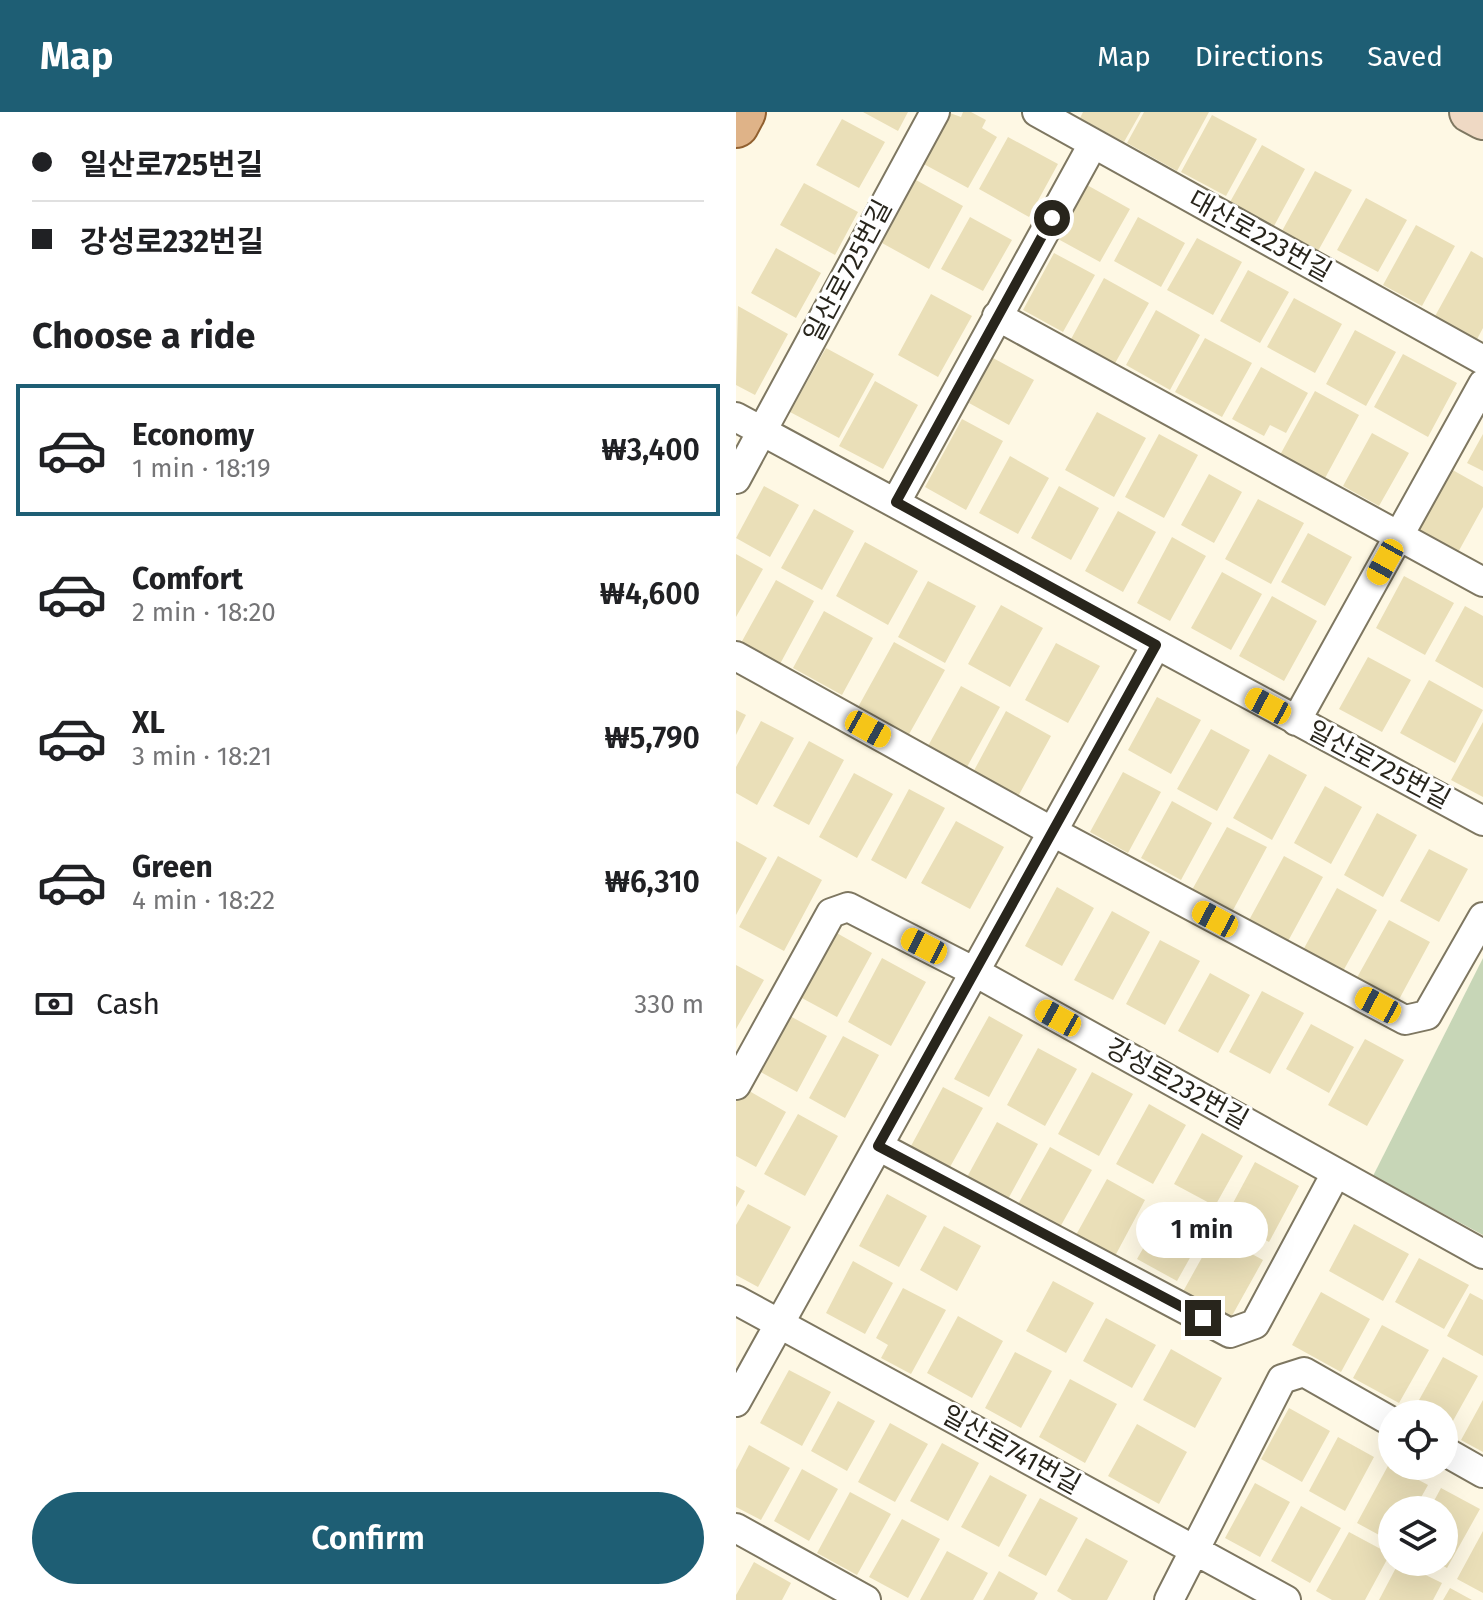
<!DOCTYPE html>
<html lang="en">
<head>
<meta charset="utf-8">
<style>
  body { margin:0; font-family:"Fira Sans","Noto Sans KR",sans-serif; background:#f2f2f2; color:#202124; height:100vh; display:flex; flex-direction:column; font-size:30px; white-space:nowrap }
  * { box-sizing:border-box; margin:0 }
  p { font-size:26px; color:#757577 }
  .icon { flex:none; width:44px; height:44px; fill:none; stroke:currentColor; stroke-width:2; stroke-linecap:round; stroke-linejoin:round }
  .map { position:relative; flex:1; overflow:hidden }
  .drawer { display:flex; flex-direction:column; background:#fff; width:736px }
  .drawer>* { flex:none }
  .banner { display:grid; align-content:center; height:176px; padding:0 32px; background:#fff }
  .controls { position:absolute; left:642px; top:1288px; display:grid; gap:16px }
  .controls a { display:grid; place-items:center; width:80px; height:80px; border-radius:50%; background:#fff; box-shadow:0 8px 32px #0002; font-size:40px }
  .end { position:absolute; width:36px; height:36px; margin:-18px; border:10px solid #28251c; background:#fff; box-shadow:0 0 0 4px #fff }
  .from { border-radius:50% }
  .bubble { position:absolute; height:56px; border-radius:28px; background:#fff; box-shadow:0 8px 32px #0002; font-size:26px; font-weight:600; line-height:56px; text-align:center }
  .car { position:absolute; width:24px; height:48px; margin:-24px -12px; border-radius:10px; box-shadow:0 0 6px 2px #0007; background:linear-gradient(#f5c518 24%,#345 0 40%,#f5c518 0 76%,#345 0 86%,#f5c518 0) }
  .banner b { display:flex; align-items:center; gap:28px; height:76px; font-size:30px }
  .banner b+b { border-top:2px solid #e0e0e0 }
  .banner i { width:20px; height:20px; background:#202124 }
  ul { padding:0; list-style:none }
  li { display:flex; align-items:center; gap:24px; height:132px; margin:0 16px 12px; padding:0 16px; border:4px solid transparent; border-radius:0px }
  li div { flex:1 }
  li b { display:block; font-size:30px }
  li em { font-style:normal; font-weight:600 }
  li.current { border-color:#1e5e74 }
  li>.icon { width:72px; height:72px; stroke-width:1.5 }
  h2 { padding:0 32px; font-size:36px; line-height:96px }
  .pay { display:flex; align-items:center; gap:20px; height:88px; padding:0 32px; font-size:30px }
  .pay p { margin-inline-start:auto }
  .primary-button { display:flex; gap:16px; margin-top:auto; padding:16px 32px }
  .primary-button a { flex:1; height:92px; border-radius:48px; background:#1e5e74; color:#fff; font-size:32px; font-weight:600; line-height:92px; text-align:center }
  header { display:flex; align-items:center; gap:48px; box-sizing:border-box; height:112px; padding:0 40px; background:#1e5e74; color:#fff }
  header strong { font-size:38px }
  nav { display:flex; gap:44px; margin-inline-start:auto; font-size:28px }
  main { display:flex; flex:1; min-height:0 }
  .map>svg:first-child { display:block }
  .green { fill:#c7d6b7 }
  .building { fill:#eadfb8 }
  .lines { fill:none; stroke-linecap:round; stroke-linejoin:round }
  .street-casing { stroke:#7e7761; stroke-width:32 }
  .secondary-casing { stroke:#7e7761; stroke-width:44 }
  .primary-casing { stroke:#91602f; stroke-width:48 }
  .street { stroke:#fff; stroke-width:28 }
  .secondary { stroke:#efd9c4; stroke-width:40 }
  .primary { stroke:#dfb388; stroke-width:44 }
  .route { stroke:#28251c; stroke-width:10 }
  .labels { text-anchor:middle; dominant-baseline:central; stroke-width:6; stroke-linejoin:round; paint-order:stroke }
  .street-label { font-size:26px; fill:#28251c; stroke:#fff }
</style>
</head>
<body>
<header>
<strong>Map</strong>
<nav><a>Map</a><a>Directions</a><a>Saved</a></nav>
</header>
<main>
<section class="drawer">
<div class="banner">
<b><i class="from"></i>일산로725번길</b>
<b><i></i>강성로232번길</b>
</div>
<h2>Choose a ride</h2>
<ul>
<li class="current"><svg class="icon" aria-label="car" viewBox="0 0 24 24"><path d="M5 17H2v-5l4-1 3-4h7l3 4 3 1v5h-3M9 17h6M6 11h13"/><circle cx="7" cy="17" r="2"/><circle cx="17" cy="17" r="2"/></svg><div><b>Economy</b><p>1 min · 18:19</p></div><em>₩3,400</em></li>
<li><svg class="icon" aria-label="car" viewBox="0 0 24 24"><path d="M5 17H2v-5l4-1 3-4h7l3 4 3 1v5h-3M9 17h6M6 11h13"/><circle cx="7" cy="17" r="2"/><circle cx="17" cy="17" r="2"/></svg><div><b>Comfort</b><p>2 min · 18:20</p></div><em>₩4,600</em></li>
<li><svg class="icon" aria-label="car" viewBox="0 0 24 24"><path d="M5 17H2v-5l4-1 3-4h7l3 4 3 1v5h-3M9 17h6M6 11h13"/><circle cx="7" cy="17" r="2"/><circle cx="17" cy="17" r="2"/></svg><div><b>XL</b><p>3 min · 18:21</p></div><em>₩5,790</em></li>
<li><svg class="icon" aria-label="car" viewBox="0 0 24 24"><path d="M5 17H2v-5l4-1 3-4h7l3 4 3 1v5h-3M9 17h6M6 11h13"/><circle cx="7" cy="17" r="2"/><circle cx="17" cy="17" r="2"/></svg><div><b>Green</b><p>4 min · 18:22</p></div><em>₩6,310</em></li>
</ul>
<div class="pay"><svg class="icon" aria-label="cash" viewBox="0 0 24 24"><path d="M3 7h18v10H3z"/><circle cx="12" cy="12" r="2"/></svg>Cash<p>330 m</p></div>
<div class="primary-button"><a>Confirm</a></div>
</section>
<div class="map">
<svg width="747" height="1488" viewBox="0 0 747 1488">
  <rect width="100%" height="100%" fill="#fef8e4"/>
  <path class="green" d="M747 846V1123L637 1064Z"/>
  <path class="building" d="M127 0H172L162 19Z
    M211 0 225 5 227 0H235L250 8 246 16 261 25 232 76 184 50Z
    M347 0H405L388 30 344 6Z
    M408 0H473L441 59 391 31Z
    M476 3 521 27 490 84 445 60Z
    M106 7 149 30 123 76 80 53Z
    M272 25 322 52 293 105 243 77Z
    M526 33 569 57 538 114 494 90Z
    M579 59 616 78 582 139 546 119Z
    M180 68 227 94 193 157 146 131Z
    M68 71 122 100 99 143 44 113Z
    M351 73 394 97 364 150 322 127Z
    M630 86 671 108 642 160 601 138Z
    M234 105 276 128 247 179 205 157Z
    M402 105 449 131 425 175 378 149Z
    M680 113 719 134 686 194 647 173Z
    M461 126 506 150 477 203 431 178Z
    M40 136 85 161 60 206 15 181Z
    M735 139 747 146V216L740 229 698 206Z
    M318 141 359 163 327 220 287 198Z
    M512 158 553 180 524 231 484 209Z
    M368 166 413 191 378 253 334 229Z
    M195 182 236 204 202 265 162 243Z
    M558 186 606 212 579 261 531 235Z
    M2 194 52 222 19 283 0 273Z
    M420 198 464 223 434 278 390 253Z
    M619 218 660 240 630 294 590 272Z
    M469 226 516 251 486 305 439 280Z
    M90 236 138 262 103 326 54 300Z
    M667 242 721 271 692 325 638 295Z
    M257 246 298 268 273 313 233 291Z
    M525 255 572 281 550 321 534 313 528 324 496 307Z
    M139 269 182 293 147 357 103 334Z
    M579 279 623 303 588 368 544 343Z
    M361 300 410 326 378 385 329 358Z
    M226 307 267 329 230 398 189 375Z
    M636 321 673 341 643 394 607 374Z
    M423 322 462 343 428 406 389 385Z
    M747 322V359L731 351Z
    M274 344 313 366 282 422 243 401Z
    M713 356 747 375V395L720 444 677 421Z
    M473 362 506 380 478 431 445 413Z
    M28 374 63 393 34 445 0 426Z
    M323 374 363 396 335 448 295 426Z
    M522 387 568 411 535 472 489 447Z
    M78 397 118 419 86 478 45 456Z
    M382 399 420 420 387 480 349 459Z
    M572 421 616 445 589 494 545 470Z
    M436 425 470 444 434 509 401 491Z
    M129 430 182 459 152 513 100 484Z
    M0 442 27 457 0 505Z
    M486 460 526 482 495 538 455 516Z
    M668 464 718 491 689 543 640 516Z
    M40 468 78 489 44 552 5 531Z
    M192 469 240 494 209 551 162 525Z
    M536 484 581 509 548 569 503 544Z
    M265 493 307 516 274 575 232 552Z
    M729 494 747 504V576L699 549Z
    M88 499 137 526 106 583 57 556Z
    M158 530 209 558 167 633 116 606Z
    M320 531 364 554 332 611 289 588Z
    M632 545 675 568 646 620 603 597Z
    M693 568 747 598 719 651 664 621Z
    M225 574 264 595 231 655 192 634Z
    M421 585 465 608 435 662 392 638Z
    M0 598 10 603 0 623Z
    M270 599 315 624 279 690 234 666Z
    M25 609 58 626 21 693 0 681V655Z
    M747 610V685L715 668Z
    M475 617 514 638 481 699 441 677Z
    M73 629 108 648 73 713 37 694Z
    M533 642 571 663 536 728 497 706Z
    M387 660 425 680 392 741 354 720Z
    M118 661 157 682 121 746 83 725Z
    M589 674 626 695 595 752 558 731Z
    M173 677 209 696 170 767 135 748Z
    M436 689 476 711 445 768 405 746Z
    M641 701 681 723 647 785 608 763Z
    M220 709 268 735 234 797 185 771Z
    M491 715 531 735 496 800 456 778Z
    M0 729 31 746 0 803Z
    M693 737 732 757 703 810 664 789Z
    M42 744 86 768 48 839 3 815Z
    M548 744 587 765 551 831 512 810Z
    M321 775 358 796 326 854 289 834Z
    M601 776 641 798 606 861 566 840Z
    M376 799 414 820 377 888 338 868Z
    M653 808 694 830 660 893 618 871Z
    M99 820 136 841 101 905 64 885Z
    M424 828 464 849 429 913 390 892Z
    M146 846 190 870 155 934 112 910Z
    M0 853 28 868 0 917Z
    M474 861 514 883 482 941 442 919Z
    M526 879 568 901 534 962 493 940Z
    M52 903 91 924 61 980 21 958Z
    M253 904 287 923 253 985 218 967Z
    M575 912 618 935 593 981 550 957Z
    M107 924 143 943 109 1006 73 986Z
    M629 927 668 948 631 1014 592 993Z
    M302 936 341 957 309 1014 271 993Z
    M356 960 397 982 363 1044 322 1022Z
    M207 975 247 996 214 1055 175 1034Z
    M8 976 50 1000 20 1055 0 1044V990Z
    M413 992 450 1013 417 1072 380 1052Z
    M62 1002 102 1024 69 1084 28 1062Z
    M261 1010 302 1032 271 1089 230 1067Z
    M466 1021 507 1044 479 1094 438 1072Z
    M314 1035 356 1058 323 1117 281 1094Z
    M519 1050 563 1074 533 1130 489 1106Z
    M371 1067 409 1088 379 1144 340 1123Z
    M0 1074 9 1079 0 1095Z
    M151 1082 191 1104 163 1155 123 1134Z
    M12 1092 55 1115 22 1175 0 1163V1113Z
    M429 1098 469 1119 441 1169 401 1147Z
    M618 1112 673 1142 647 1189 593 1159Z
    M208 1114 245 1134 221 1179 184 1158Z
    M479 1122 527 1148 492 1211 444 1185Z
    M683 1146 733 1173 708 1217 659 1190Z
    M117 1149 157 1171 129 1222 90 1201Z
    M317 1169 358 1191 330 1241 290 1219Z
    M167 1176 210 1198 175 1262 145 1246 152 1233 140 1226Z
    M585 1180 634 1207 605 1260 556 1233Z
    M734 1181 747 1188V1244L711 1224Z
    M222 1204 267 1229 236 1286 191 1261Z
    M370 1206 420 1233 396 1276 347 1249Z
    M646 1213 693 1238 663 1291 617 1266Z
    M435 1237 486 1266 459 1316 407 1288Z
    M279 1240 316 1259 285 1316 249 1296Z
    M707 1245 742 1264 713 1316 708 1313V1302H688L678 1297Z
    M53 1258 95 1280 66 1334 24 1311Z
    M334 1267 381 1292 349 1351 303 1325Z
    M747 1288V1340L725 1328Z
    M102 1289 139 1309 111 1359 75 1339Z
    M553 1296 594 1319 566 1370 525 1347Z
    M154 1311 192 1332 159 1390 122 1370Z
    M401 1312 451 1340 423 1392 372 1364Z
    M602 1325 638 1345 609 1399 573 1379Z
    M206 1331 243 1351 212 1409 174 1389Z
    M13 1333 54 1356 25 1408 0 1395V1358Z
    M653 1352 692 1373 678 1398H656V1430L621 1411Z
    M66 1357 102 1377 73 1429 38 1409Z
    M254 1363 291 1383 263 1435 225 1415Z
    M519 1371 554 1390 524 1445 489 1426Z
    M705 1376 744 1397 711 1456 700 1450H708V1398H693Z
    M114 1380 155 1402 121 1463 81 1441Z
    M304 1386 342 1406 310 1464 272 1444Z
    M565 1394 605 1416 574 1471 535 1449Z
    M166 1407 204 1427 172 1486 133 1465Z
    M747 1419V1481L721 1467Z
    M613 1420 654 1442 629 1488H596L580 1479Z
    M350 1426 392 1449 371 1488H336L321 1479Z
    M211 1439 252 1461 237 1488H184Z
    M18 1450 55 1471 46 1488H0V1483Z
    M663 1450 706 1471 697 1488H643Z
    M263 1459 302 1481 298 1488H247Z
    M714 1476 736 1488H707Z"/>
  <g class="lines">
    <defs>
      <path id="street" d="M301 0 747 248
        M261 204 747 470
        M0 305 747 709
        M0 367 199 0
        M160 390 357 32
        M0 544 317 720 669 908 691 903 747 805
        M560 609 747 272
        M0 973 95 801 112 795 239 860 747 1142
        M142 1034 494 1221 519 1212 600 1061
        M0 1188 550 1488
        M0 1290 420 533
        M708 1339 747 1361
        M0 1416 130 1488
        M433 1488 546 1267 568 1260 656 1310"/>
      <path id="secondary" d="M734 0 747 7"/>
      <path id="primary" d="M0 13 7 0"/>
    </defs>
    <use href="#street" class="street-casing"/>
    <use href="#secondary" class="secondary-casing"/>
    <use href="#primary" class="primary-casing"/>
    <use href="#street" class="street"/>
    <use href="#secondary" class="secondary"/>
    <use href="#primary" class="primary"/>
  </g>
  <g class="lines">
    <path class="route" d="M316 106 160 390 420 533 142 1034 467 1206"/>
  </g>
  <g class="labels">
    <g class="street-label">
      <text transform="translate(524 124) rotate(29)">대산로223번길</text>
      <text transform="translate(112 159) rotate(-62)">일산로725번길</text>
      <text transform="translate(643 653) rotate(28)">일산로725번길</text>
      <text transform="translate(441 972) rotate(29)">강성로232번길</text>
      <text transform="translate(275 1338) rotate(29)">일산로741번길</text>
    </g>
  </g>
</svg>
<div class="controls">
<a><svg class="icon" aria-label="locate" viewBox="0 0 24 24"><circle cx="12" cy="12" r="6"/><path d="M12 2v4M12 18v4M2 12h4M18 12h4"/></svg></a>
<a><svg class="icon" aria-label="layers" viewBox="0 0 24 24"><path d="M12 4l9 5-9 5-9-5zM3 14l9 5 9-5"/></svg></a>
</div>
<i class="end from" style="left:316px;top:106px"></i>
<i class="end" style="left:467px;top:1206px"></i>
<div class="bubble" style="left:400px;top:1090px;width:132px">1 min</div>
<i class="car" style="left:649px;top:450px;rotate:209deg"></i>
<i class="car" style="left:532px;top:594px;rotate:298deg"></i>
<i class="car" style="left:132px;top:617px;rotate:119deg"></i>
<i class="car" style="left:479px;top:807px;rotate:298deg"></i>
<i class="car" style="left:188px;top:834px;rotate:297deg"></i>
<i class="car" style="left:642px;top:893px;rotate:298deg"></i>
<i class="car" style="left:322px;top:906px;rotate:299deg"></i>
</div>
</main>
</body>
</html>
